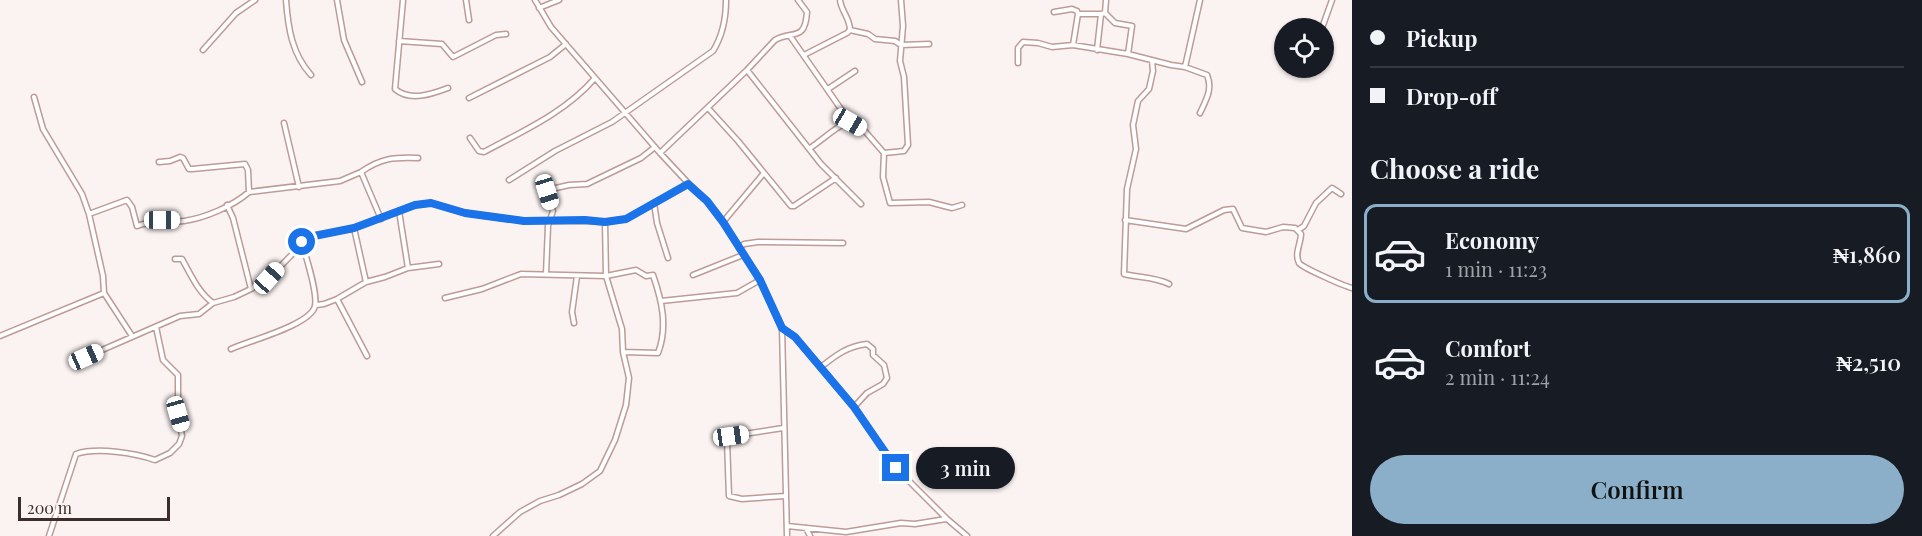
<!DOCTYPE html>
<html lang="en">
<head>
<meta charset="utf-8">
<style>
  body { margin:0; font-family:"Playfair Display",serif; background:#20242c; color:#f1f3f6; height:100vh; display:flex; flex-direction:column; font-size:22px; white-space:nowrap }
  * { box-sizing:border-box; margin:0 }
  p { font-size:20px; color:#9ea1a6 }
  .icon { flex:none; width:33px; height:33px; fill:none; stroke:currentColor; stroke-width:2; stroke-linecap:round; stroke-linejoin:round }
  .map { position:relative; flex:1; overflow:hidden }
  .drawer { display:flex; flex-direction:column; background:#171b24; width:570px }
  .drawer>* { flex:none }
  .guide { display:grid; align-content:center; height:132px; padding:0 18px; background:#171b24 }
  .buttons { position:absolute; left:1274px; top:18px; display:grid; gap:12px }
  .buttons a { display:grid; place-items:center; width:60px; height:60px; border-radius:50%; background:#171b24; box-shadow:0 2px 4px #0004; font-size:30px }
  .scale { position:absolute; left:18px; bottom:15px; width:152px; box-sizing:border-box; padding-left:6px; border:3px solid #3a2d2b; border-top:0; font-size:16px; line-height:21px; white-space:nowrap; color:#3a2d2b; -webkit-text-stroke:4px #fbf3f2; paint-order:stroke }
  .end { position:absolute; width:27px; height:27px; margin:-14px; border:8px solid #1a73e8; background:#fff; box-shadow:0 0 0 3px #fff }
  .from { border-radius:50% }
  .bubble { position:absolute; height:42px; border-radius:21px; background:#171b24; box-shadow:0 2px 4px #0004; font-size:20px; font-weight:600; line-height:42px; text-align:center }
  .car { position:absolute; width:18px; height:36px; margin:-18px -9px; border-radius:8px; box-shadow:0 0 4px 2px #0007; background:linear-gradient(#fff 24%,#345 0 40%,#fff 0 76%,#345 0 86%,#fff 0) }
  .guide b { display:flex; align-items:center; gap:21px; height:57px; font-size:22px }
  .guide b+b { border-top:2px solid #363941 }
  .guide i { width:15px; height:15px; background:#f1f3f6 }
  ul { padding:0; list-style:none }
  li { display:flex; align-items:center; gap:18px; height:99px; margin:0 12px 9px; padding:0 6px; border:3px solid transparent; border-radius:12px }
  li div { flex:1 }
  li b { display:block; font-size:22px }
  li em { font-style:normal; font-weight:600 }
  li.on { border-color:#8bafc8 }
  li>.icon { width:54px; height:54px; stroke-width:1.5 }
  h2 { padding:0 18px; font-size:27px; line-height:72px }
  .primary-button { display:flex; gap:12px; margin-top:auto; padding:12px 18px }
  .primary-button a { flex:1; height:69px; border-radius:36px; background:#8bafc8; color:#111; font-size:24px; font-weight:600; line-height:69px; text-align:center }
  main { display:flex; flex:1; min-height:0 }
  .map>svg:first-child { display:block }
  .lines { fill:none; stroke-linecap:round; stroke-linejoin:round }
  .street-casing { stroke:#bd9b96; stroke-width:7 }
  .street { stroke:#fff; stroke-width:4 }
  .route { stroke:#1a73e8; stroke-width:8 }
</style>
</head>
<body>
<main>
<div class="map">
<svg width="1352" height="536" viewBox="0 0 1352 536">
  <rect width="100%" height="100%" fill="#fbf3f2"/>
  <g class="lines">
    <defs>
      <path id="street" d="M286 0C288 28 292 54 311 75
        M337 0 344 40 362 82
        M403 0 395 89C410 102 432 94 448 88
        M466 0 469 20
        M535 0 551 27 660 153 689 184 707 201 723 222 760 280 782 328 787 536
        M840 0C841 11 850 18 850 30
        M539 8 559 0
        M1054 12 1072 9 1077 11 1078 14H1101
        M1105 13 1115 23 1132 26 1128 54
        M1322 28 1332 0
        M850 30 868 34 875 39 895 41 901 45 929 44
        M790 36 850 122 863 129 884 153 883 177 890 203 929 202 952 208 962 205
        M399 41 442 44 453 57 496 35 506 34
        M1073 45 1078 14
        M203 50 236 13 255 0
        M1097 50 1101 14 1105 13 1106 0
        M804 55 847 33 850 30
        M1152 60 1153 71 1149 89 1138 101 1133 125 1136 149 1127 189 1124 274C1140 278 1155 277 1169 284
        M1018 63V48L1023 42 1038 43 1052 47 1073 45 1128 54 1171 65 1185 67 1207 75C1213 89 1206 100 1200 113
        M1185 67 1200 0
        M747 70 821 164 861 204
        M828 89 855 71
        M34 97 43 129 82 194 89 214 103 276 104 293 132 336
        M469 98 550 57 566 44
        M708 108 738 141 791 206H794L836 178
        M284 123 299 187
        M470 138 479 151 484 152C523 131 566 112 595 78
        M810 148C820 142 841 122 850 122
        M660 153 747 70 775 40C793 30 805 42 807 12L798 0
        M884 153 904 151 908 145 904 77 900 61 903 26 901 0
        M159 162 170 161 180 157 183 158 189 169H192L245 164 248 170 249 192
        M509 180 555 151 612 122 713 51C723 35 726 19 726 0
        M543 191 569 185 587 184 641 158 655 147
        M654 203 657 223 668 258
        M227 205 233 218 251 289
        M399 211 408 268
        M89 214 127 200 132 207 137 226C153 220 168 223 184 221 205 218 233 206 249 192L340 181 361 172
        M381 219 361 172C381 158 394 157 418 158
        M1125 220 1186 229 1224 210 1233 209 1242 228 1266 232 1283 227 1295 228 1301 234C1301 243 1294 254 1299 263 1303 268 1344 286 1352 288
        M723 222 764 173
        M354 228 366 282
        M1298 230 1304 226 1316 203 1332 188 1341 194
        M739 248 744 244 758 242 843 243
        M175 259H182C191 275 198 292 213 303
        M546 274 548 226 553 211 547 192
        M693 275 743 255
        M445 298 482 289 521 274 606 276 636 270 646 276 653 275C662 301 668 327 658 353L623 352
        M337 299 367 356
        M661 301 737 293 760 280
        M316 305 324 304 337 299 366 282 385 277 408 268 439 264
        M574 323 572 312 577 276
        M782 328 795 337 854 407 896 468 947 519 967 536
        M0 336 104 293
        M231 349C248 341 311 325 315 306 318 293 306 257 302 243
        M86 357 180 316 199 314 213 303 234 297 251 289 269 278 309 237 354 228 415 205 431 203 465 213 524 221H585L605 222 626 219 689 184
        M821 367C836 355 848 346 867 344L873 349V355L884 365 887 378 883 384 867 393 854 407
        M783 428 731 436 727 441 729 496 742 499 785 496
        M787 526 846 532 901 523 915 524 946 519
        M806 528 810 536
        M49 536 76 454C97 447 135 453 155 460L170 453 179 444 182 436 178 414V375L163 360 156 327
        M493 536 520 512 540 501 559 495 582 484 600 471 615 440 626 405 629 378 623 352 622 329 606 276 605 222"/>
    </defs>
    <use href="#street" class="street-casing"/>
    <use href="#street" class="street"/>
  </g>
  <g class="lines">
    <path class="route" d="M302 242 309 237 354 228 415 205 431 203 465 213 524 221 585 220 605 222 626 219 688 184 707 201 723 222 760 280 782 328 795 337 854 407 896 468"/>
  </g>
</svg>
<div class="buttons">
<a><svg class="icon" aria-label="locate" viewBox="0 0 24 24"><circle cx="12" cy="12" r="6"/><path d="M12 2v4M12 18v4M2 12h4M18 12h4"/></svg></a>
</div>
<div class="scale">200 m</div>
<i class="end from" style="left:302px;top:242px"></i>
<i class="end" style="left:896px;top:468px"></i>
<div class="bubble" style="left:916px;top:447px;width:99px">3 min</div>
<i class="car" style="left:850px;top:122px;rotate:120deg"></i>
<i class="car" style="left:547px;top:192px;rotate:163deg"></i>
<i class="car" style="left:162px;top:220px;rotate:90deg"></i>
<i class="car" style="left:269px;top:278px;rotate:42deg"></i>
<i class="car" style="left:86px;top:357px;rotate:66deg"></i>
<i class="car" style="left:178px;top:414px;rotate:164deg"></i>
<i class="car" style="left:731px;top:436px;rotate:82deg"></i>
</div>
<section class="drawer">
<div class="guide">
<b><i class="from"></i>Pickup</b>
<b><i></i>Drop-off</b>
</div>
<h2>Choose a ride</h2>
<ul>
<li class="on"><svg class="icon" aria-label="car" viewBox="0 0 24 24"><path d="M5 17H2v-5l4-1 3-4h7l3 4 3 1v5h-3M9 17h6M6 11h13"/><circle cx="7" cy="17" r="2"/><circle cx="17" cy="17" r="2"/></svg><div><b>Economy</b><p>1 min · 11:23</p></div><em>₦1,860</em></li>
<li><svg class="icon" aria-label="car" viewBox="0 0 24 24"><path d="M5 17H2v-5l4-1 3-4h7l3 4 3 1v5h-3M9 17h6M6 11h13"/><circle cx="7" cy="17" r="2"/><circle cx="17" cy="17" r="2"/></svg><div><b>Comfort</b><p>2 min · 11:24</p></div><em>₦2,510</em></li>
</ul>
<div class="primary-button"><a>Confirm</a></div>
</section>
</main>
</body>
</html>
